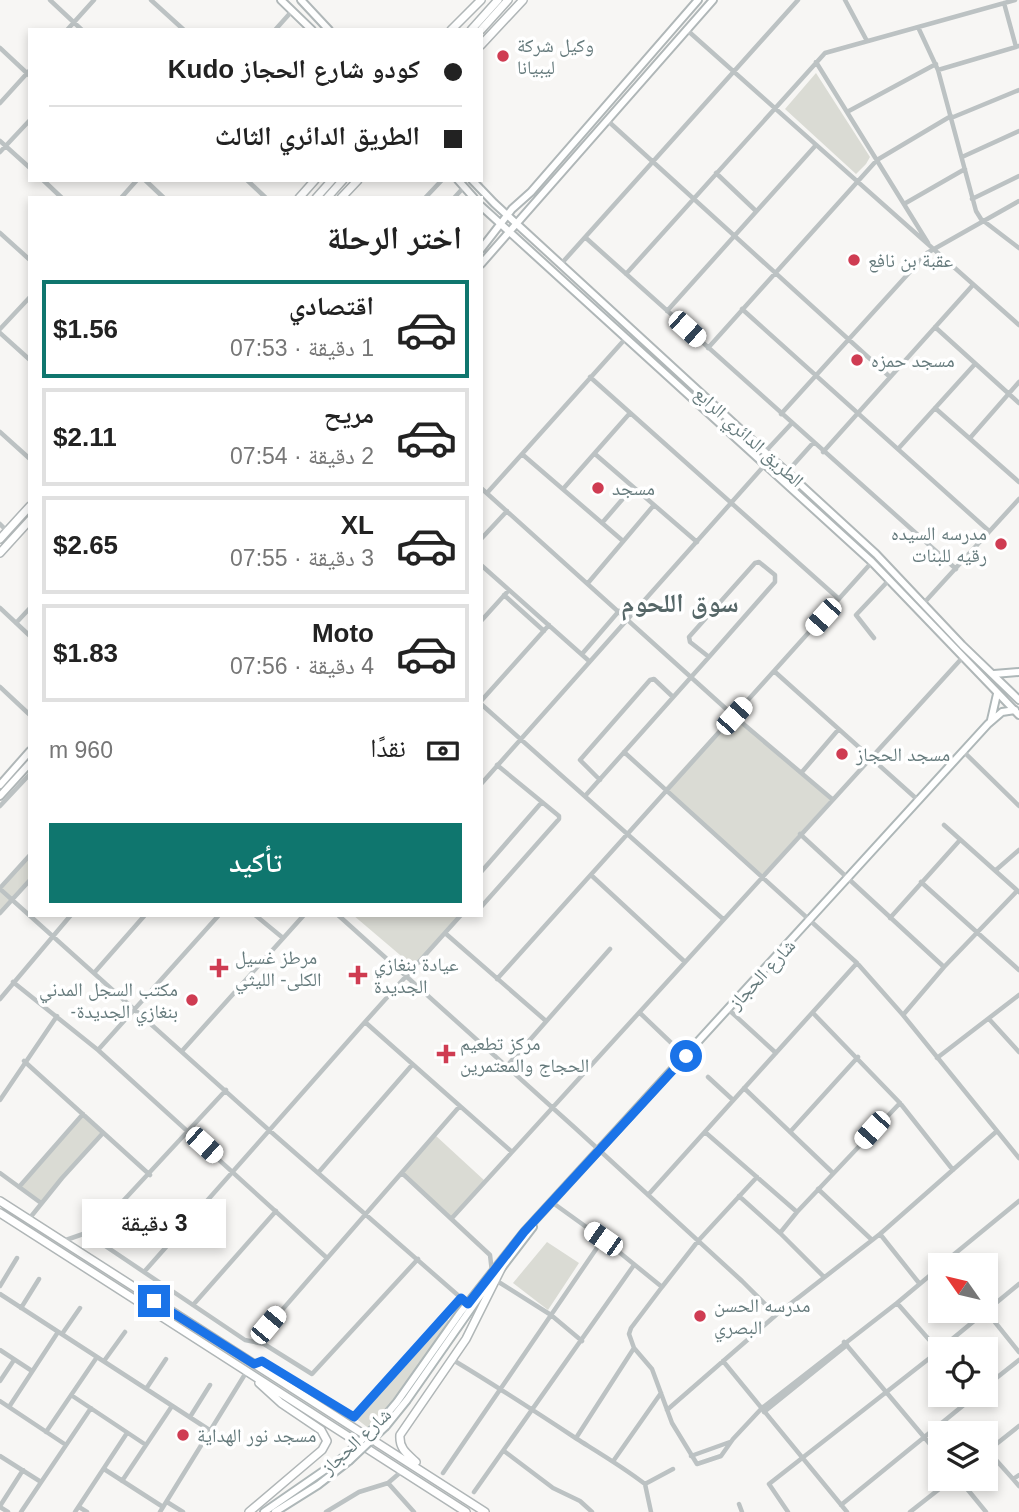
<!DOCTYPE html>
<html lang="ar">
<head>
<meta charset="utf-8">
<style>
  body { margin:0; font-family:Helvetica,"Noto Naskh Arabic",sans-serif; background:#f6f6f6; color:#222; direction:rtl; height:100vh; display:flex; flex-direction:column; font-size:26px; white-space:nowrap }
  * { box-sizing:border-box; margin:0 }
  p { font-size:23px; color:#767676 }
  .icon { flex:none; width:38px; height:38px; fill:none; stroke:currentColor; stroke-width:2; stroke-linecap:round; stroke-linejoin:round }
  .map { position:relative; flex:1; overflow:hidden; direction:ltr }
  .panel { position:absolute; left:28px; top:196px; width:455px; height:721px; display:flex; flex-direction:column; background:#fff; border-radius:0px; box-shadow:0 4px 10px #0003; direction:rtl }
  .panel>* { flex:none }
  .guide { position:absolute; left:28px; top:28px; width:455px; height:154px; border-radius:0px; box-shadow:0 4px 10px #0003; direction:rtl; display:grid; align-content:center; height:154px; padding:0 21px; background:#fff }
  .needle { width:46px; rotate:304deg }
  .controls { position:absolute; left:928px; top:1253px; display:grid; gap:14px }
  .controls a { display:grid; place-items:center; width:70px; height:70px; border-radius:0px; background:#fff; box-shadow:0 4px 10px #0003; font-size:35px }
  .end { position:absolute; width:32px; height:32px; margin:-16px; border:9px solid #1a73e8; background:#fff; box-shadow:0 0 0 4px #fff }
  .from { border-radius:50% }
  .bubble { position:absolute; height:49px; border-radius:0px; background:#fff; box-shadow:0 4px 10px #0003; font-size:23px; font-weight:600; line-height:49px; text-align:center; direction:rtl }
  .car { position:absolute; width:21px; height:42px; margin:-21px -10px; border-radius:9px; box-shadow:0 0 5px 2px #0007; background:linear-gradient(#fff 24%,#345 0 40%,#fff 0 76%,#345 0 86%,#fff 0) }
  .guide b { display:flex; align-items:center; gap:24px; height:66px; font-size:26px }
  .guide b+b { border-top:2px solid #e0e0e0 }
  .guide i { width:18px; height:18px; background:#222 }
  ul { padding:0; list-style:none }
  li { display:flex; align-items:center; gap:21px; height:98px; margin:0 14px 10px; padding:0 7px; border:4px solid #e0e0e0; border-radius:0px }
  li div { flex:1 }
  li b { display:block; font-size:26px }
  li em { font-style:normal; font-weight:600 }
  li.active { border-color:#0f766e }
  li>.icon { width:63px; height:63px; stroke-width:1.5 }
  h2 { padding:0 21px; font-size:32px; line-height:84px }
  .pay { display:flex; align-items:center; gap:18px; height:77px; padding:0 21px; font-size:26px }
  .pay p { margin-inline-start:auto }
  .action { display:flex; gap:14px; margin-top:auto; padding:14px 21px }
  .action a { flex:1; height:80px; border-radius:0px; background:#0f766e; color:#fff; font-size:28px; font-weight:600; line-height:80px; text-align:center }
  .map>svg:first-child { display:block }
  .green { fill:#dadbd4 }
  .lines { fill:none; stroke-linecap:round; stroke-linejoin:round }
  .secondary-casing { stroke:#aeb7b8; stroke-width:10 }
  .primary-casing { stroke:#b0b7b8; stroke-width:10 }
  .trunk-casing { stroke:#b0b6b7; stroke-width:10 }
  .minor { stroke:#bcc2c3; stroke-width:4.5 }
  .secondary { stroke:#fff; stroke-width:6 }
  .primary { stroke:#fff; stroke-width:6 }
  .trunk { stroke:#fff; stroke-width:7 }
  .secondary-bridge-casing { stroke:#aeb7b8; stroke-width:10; stroke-linecap:butt }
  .secondary-bridge { stroke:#fff; stroke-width:6 }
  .route { stroke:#1a73e8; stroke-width:9 }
  .poi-dot { fill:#cf3c52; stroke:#fff; stroke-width:2.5 }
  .labels { text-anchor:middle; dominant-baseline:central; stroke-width:7; stroke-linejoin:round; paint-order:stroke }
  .poi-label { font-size:19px; fill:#657a7c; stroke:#fff; text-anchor:start }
  .street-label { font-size:19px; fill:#657a7c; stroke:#fff }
  .district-label { font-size:26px; font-weight:bold; fill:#566768; stroke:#fff }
</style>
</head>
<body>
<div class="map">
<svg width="1019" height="1512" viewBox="0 0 1019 1512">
  <rect width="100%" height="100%" fill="#f7f6f4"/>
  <path class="green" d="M816 73 870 157 866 164 856 174 785 109Z
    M734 713 831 799 761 876 665 788Z
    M30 856V880L0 912V889Z
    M353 915H460L413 966Z
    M84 1114 104 1132 41 1202 19 1186Z
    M435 1135 485 1181 452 1217 402 1173Z
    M547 1242 579 1263 548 1310 513 1283Z
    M444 1316 452 1324 397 1401 371 1430 354 1417Z"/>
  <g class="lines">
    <defs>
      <path id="secondary" d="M994 674 1019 672
        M991 720 997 694
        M381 1421 397 1402 460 1313 524 1232 988 724 1002 712 1015 710
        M386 1426 407 1400 477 1300 533 1227
        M264 1512 345 1456
        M275 1512 318 1485 349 1461"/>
      <path id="primary" d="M281 0 312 30
        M301 0 329 30
        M458 180 474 198
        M472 180 494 203 876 554 962 645 1019 700
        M481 206 872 562 1019 715
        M481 249 512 209 531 192 698 0
        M481 264 713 0
        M0 785 30 751
        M0 796 30 763"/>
      <path id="trunk" d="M451 30 481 0
        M471 30 498 0
        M481 30 508 0
        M481 45 523 0
        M299 198 315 180
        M316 198 332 180
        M327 198 343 180
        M341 198 358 180
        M0 539 30 506
        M0 553 30 520
        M0 1201 485 1512
        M0 1213 466 1512
        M416 1462C406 1453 399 1448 400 1435L466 1339 502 1267
        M249 1512 322 1450 327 1441 321 1430 281 1403 259 1383"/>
    </defs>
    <use href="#secondary" class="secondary-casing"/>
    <use href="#primary" class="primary-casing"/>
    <use href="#trunk" class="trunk-casing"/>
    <path class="minor" d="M50 0 82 30
      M151 0 184 30
      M845 0 867 41
      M1004 3 1016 47
      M918 27 938 70 976 211 981 219 1019 248
      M67 30 94 0
      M275 30 292 11
      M687 30 1019 325
      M0 48 30 76
      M816 62 928 243
      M938 70 1019 46
      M0 103 30 70
      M847 112 936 64
      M951 118 1019 90
      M608 121 890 377
      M0 141 30 168
      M0 152 30 120
      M962 157 1019 131
      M716 173 756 211
      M43 180 62 198
      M145 180 164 198
      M247 180 266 198
      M121 198 137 180
      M425 198 442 180
      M454 198 464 187
      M972 199 1019 176
      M904 204 965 169
      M0 233 30 260
      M586 238 956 569
      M561 264 798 0
      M626 274 825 53 1015 0
      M742 309 989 531
      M667 311 816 145
      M935 327 1019 403
      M0 329 30 297
      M0 333 30 360
      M708 348 877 160 951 116
      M590 377 839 599
      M935 408 1019 482
      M781 414 927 253 1019 201
      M0 432 30 459
      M970 438 1019 382
      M898 449 975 364
      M765 452 792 423
      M823 452 972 286
      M522 454 623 541
      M595 454 697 542
      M787 472 813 443
      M481 488 734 716 832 799
      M563 489 630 413
      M487 493 626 338
      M602 523 633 487
      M0 524 7 531
      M481 539 507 511
      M759 562 775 575V582L709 657 690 642 689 637 755 563Z
      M481 565 589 661
      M588 583 654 505
      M504 595 544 631
      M923 604 1019 499
      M0 608 30 636
      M481 621 509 590
      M16 623 30 608
      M874 638 856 615 889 580
      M582 654 619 611
      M774 671 919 801
      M0 687 30 715
      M481 701 549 625
      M481 704 723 919
      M963 751 1019 806
      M624 752 857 963 903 1015 1019 1158
      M802 772 838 730
      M600 780 580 760 650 680 654 679 673 697
      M481 784 771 458
      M585 796 709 657
      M0 806 30 774
      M944 825 1019 892
      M800 834 944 967
      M996 870 1019 850
      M481 872 542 802 497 765
      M591 875 685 962
      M921 882 1019 970
      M0 888 30 855
      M0 889 270 1131 468 1304
      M481 907 559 819V816L542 802
      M0 913 30 880
      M255 915 283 938
      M338 915 574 1127 742 1281 776 1315 667 1410
      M890 918 960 840
      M445 933 546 1021
      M94 973 145 915
      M497 979 872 562
      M13 982 98 1050 327 1258
      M0 999 71 915
      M729 1010 776 1053
      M640 1013 685 1056
      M813 1013 900 1103 953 1170
      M903 1015 944 967 1017 891
      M989 1019 1019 1052
      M365 1022 461 915
      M98 1050 219 915
      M182 1051 304 915
      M937 1058 1019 995
      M24 1061 150 1175
      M506 1067 610 949
      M708 1077 733 1100
      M744 1088 833 1173
      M0 1100 57 1016
      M705 1132 797 1212 900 1103
      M790 1132 858 1057
      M0 1173 41 1203
      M318 1173 412 1065
      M402 1173 490 1255 492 1272
      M19 1187 83 1114
      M818 1189 872 1240
      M648 1195 857 963
      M739 1196 780 1233 824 1277
      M553 1203 603 1239 662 1287 698 1241 757 1177
      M452 1218 963 657
      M29 1219 62 1178 103 1133
      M86 1233 245 1340 264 1344 312 1374 418 1259
      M780 1233 797 1212
      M63 1241 86 1233 111 1214 226 1090
      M941 1265 1019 1201
      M144 1272 365 1022 512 1152
      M497 1281 551 1315 582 1341
      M919 1283 880 1234 997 1131
      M0 1286 17 1258
      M0 1294 211 1431
      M897 1303 939 1351
      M193 1305 276 1211
      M21 1308 39 1279
      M986 1311 1019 1352
      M776 1315 880 1234
      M62 1334 80 1308
      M255 1341 459 1107
      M844 1342 940 1456
      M634 1348 652 1369 672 1423 697 1464 721 1456 733 1439 762 1408 897 1303 940 1267
      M940 1349 1019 1284
      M0 1350 32 1371
      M453 1360C495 1385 536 1412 577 1439 601 1454 623 1467 645 1484L651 1512
      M104 1361 125 1332
      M723 1361 847 1512
      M254 1364 262 1361 354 1417 461 1298
      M0 1381 14 1360
      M985 1387 1019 1360
      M146 1389 166 1359
      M71 1395 146 1445
      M0 1401 66 1445
      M9 1407 58 1332
      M764 1412 847 1345
      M190 1417 210 1385
      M46 1432 97 1357
      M576 1438 634 1348 629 1334 631 1328 662 1287
      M504 1451 553 1488 580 1501 592 1512
      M988 1451 1013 1479 1019 1475
      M985 1453 1019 1426
      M0 1456 41 1482
      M691 1456 730 1442
      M614 1460 661 1393
      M104 1469 163 1507
      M443 1473 603 1239
      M959 1479 986 1512
      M1013 1479 1019 1486
      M122 1481 172 1406
      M388 1483 414 1512
      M645 1484 673 1469
      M474 1492 634 1265
      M167 1502 183 1512
      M739 1504 742 1512
      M841 1505 976 1395
      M0 1506 23 1470
      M0 1507 8 1512
      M79 1507 87 1512
      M21 1512 91 1408
      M75 1512 127 1433
      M160 1512 247 1371
      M326 1512 359 1492 388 1483 402 1471
      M788 1512 769 1484 940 1350
      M910 1512 952 1479"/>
    <use href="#secondary" class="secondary"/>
    <use href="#primary" class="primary"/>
    <use href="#trunk" class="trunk"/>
    <defs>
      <path id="secondary-bridge" d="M345 1456 381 1421
        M349 1461 386 1426"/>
    </defs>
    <use href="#secondary-bridge" class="secondary-bridge-casing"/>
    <use href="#secondary-bridge" class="secondary-bridge"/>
  </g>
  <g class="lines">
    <path class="route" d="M154 1301 254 1364 262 1361 354 1417 461 1298 468 1304 524 1232 686 1056"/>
  </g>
  <g class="poi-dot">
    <circle cx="503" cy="56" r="7"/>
    <circle cx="854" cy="260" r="7"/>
    <circle cx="857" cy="360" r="7"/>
    <circle cx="598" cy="488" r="7"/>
    <circle cx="1001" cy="544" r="7"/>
    <circle cx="842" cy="754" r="7"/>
    <path d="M215.5 957.5h7v7h7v7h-7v7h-7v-7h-7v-7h7z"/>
    <path d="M354.5 964.5h7v7h7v7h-7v7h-7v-7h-7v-7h7z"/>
    <circle cx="192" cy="1000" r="7"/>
    <path d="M442.5 1043.5h7v7h7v7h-7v7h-7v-7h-7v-7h7z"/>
    <circle cx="700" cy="1316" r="7"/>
    <circle cx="183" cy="1435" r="7"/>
  </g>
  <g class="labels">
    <g class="poi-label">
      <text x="517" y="45">وكيل شركة<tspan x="517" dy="22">ليبيانا</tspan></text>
      <text x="868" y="260">عقبة بن نافع</text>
      <text x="871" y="360">مسجد حمزه</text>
      <text x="612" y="488">مسجد</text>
      <text x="987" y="533" text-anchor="end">مدرسه السيده<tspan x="987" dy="22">رقيه للبنات</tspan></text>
      <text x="856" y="754">مسجد الحجاز</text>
      <text x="235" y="957">مرطز غسيل<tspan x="235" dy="22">الكلى- الليثي</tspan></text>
      <text x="374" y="964">عيادة بنغازي<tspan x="374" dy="22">الجديدة</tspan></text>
      <text x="178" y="989" text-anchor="end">مكتب السجل المدني<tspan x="178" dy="22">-بنغازي الجديدة</tspan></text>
      <text x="460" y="1043">مركز تطعيم<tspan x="460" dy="22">الحجاج والمعتمرين</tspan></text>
      <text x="714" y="1305">مدرسه الحسن<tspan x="714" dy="22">البصري</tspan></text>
      <text x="197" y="1435">مسجد نور الهداية</text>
    </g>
    <g class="street-label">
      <text transform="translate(749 437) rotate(42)">الطريق الدائري الرابع</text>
      <text transform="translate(762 974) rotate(-47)">شارع الحجاز</text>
      <text transform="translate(356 1441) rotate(-43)">شارع الحجاز</text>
    </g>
    <g class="district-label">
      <text x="680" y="603">سوق اللحوم</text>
    </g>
  </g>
</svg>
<div class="controls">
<a><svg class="needle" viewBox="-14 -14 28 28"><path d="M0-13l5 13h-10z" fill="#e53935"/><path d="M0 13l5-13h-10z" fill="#767676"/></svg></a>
<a><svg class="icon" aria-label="locate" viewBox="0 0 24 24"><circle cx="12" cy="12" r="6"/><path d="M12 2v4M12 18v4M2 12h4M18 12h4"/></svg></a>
<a><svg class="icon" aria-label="layers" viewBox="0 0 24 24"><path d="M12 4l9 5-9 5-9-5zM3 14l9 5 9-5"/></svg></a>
</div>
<i class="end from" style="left:686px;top:1056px"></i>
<i class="end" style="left:154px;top:1301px"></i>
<div class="bubble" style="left:82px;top:1199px;width:144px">3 دقيقة</div>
<i class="car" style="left:687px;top:329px;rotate:132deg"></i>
<i class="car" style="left:823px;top:617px;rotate:222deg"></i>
<i class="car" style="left:734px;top:716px;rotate:42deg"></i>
<i class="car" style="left:872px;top:1130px;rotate:222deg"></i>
<i class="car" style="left:204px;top:1145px;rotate:132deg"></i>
<i class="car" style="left:603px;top:1239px;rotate:305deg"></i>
<i class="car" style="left:268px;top:1325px;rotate:40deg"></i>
<div class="guide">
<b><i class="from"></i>كودو شارع الحجاز Kudo</b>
<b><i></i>الطريق الدائري الثالث</b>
</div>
<section class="panel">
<h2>اختر الرحلة</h2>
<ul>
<li class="active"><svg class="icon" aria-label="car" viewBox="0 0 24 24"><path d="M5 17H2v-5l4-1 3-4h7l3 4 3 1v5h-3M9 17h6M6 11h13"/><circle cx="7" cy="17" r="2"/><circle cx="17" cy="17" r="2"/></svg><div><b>اقتصادي</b><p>1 دقيقة · 07:53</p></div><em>$1.56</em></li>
<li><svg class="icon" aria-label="car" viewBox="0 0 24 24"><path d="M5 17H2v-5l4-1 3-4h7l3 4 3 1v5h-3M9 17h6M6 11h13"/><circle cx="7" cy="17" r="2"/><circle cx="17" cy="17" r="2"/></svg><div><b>مريح</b><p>2 دقيقة · 07:54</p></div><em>$2.11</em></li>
<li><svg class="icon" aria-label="car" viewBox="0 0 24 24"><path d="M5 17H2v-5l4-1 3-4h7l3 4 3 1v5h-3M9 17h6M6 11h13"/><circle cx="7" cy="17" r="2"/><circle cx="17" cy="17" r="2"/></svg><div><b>XL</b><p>3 دقيقة · 07:55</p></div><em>$2.65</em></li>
<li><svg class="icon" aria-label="car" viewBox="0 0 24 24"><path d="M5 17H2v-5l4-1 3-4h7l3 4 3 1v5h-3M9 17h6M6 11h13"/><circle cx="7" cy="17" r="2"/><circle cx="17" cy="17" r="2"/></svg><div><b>Moto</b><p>4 دقيقة · 07:56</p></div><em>$1.83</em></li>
</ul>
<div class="pay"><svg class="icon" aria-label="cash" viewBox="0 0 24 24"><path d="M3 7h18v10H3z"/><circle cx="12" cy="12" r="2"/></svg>نقدًا<p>960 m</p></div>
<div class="action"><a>تأكيد</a></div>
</section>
</div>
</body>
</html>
